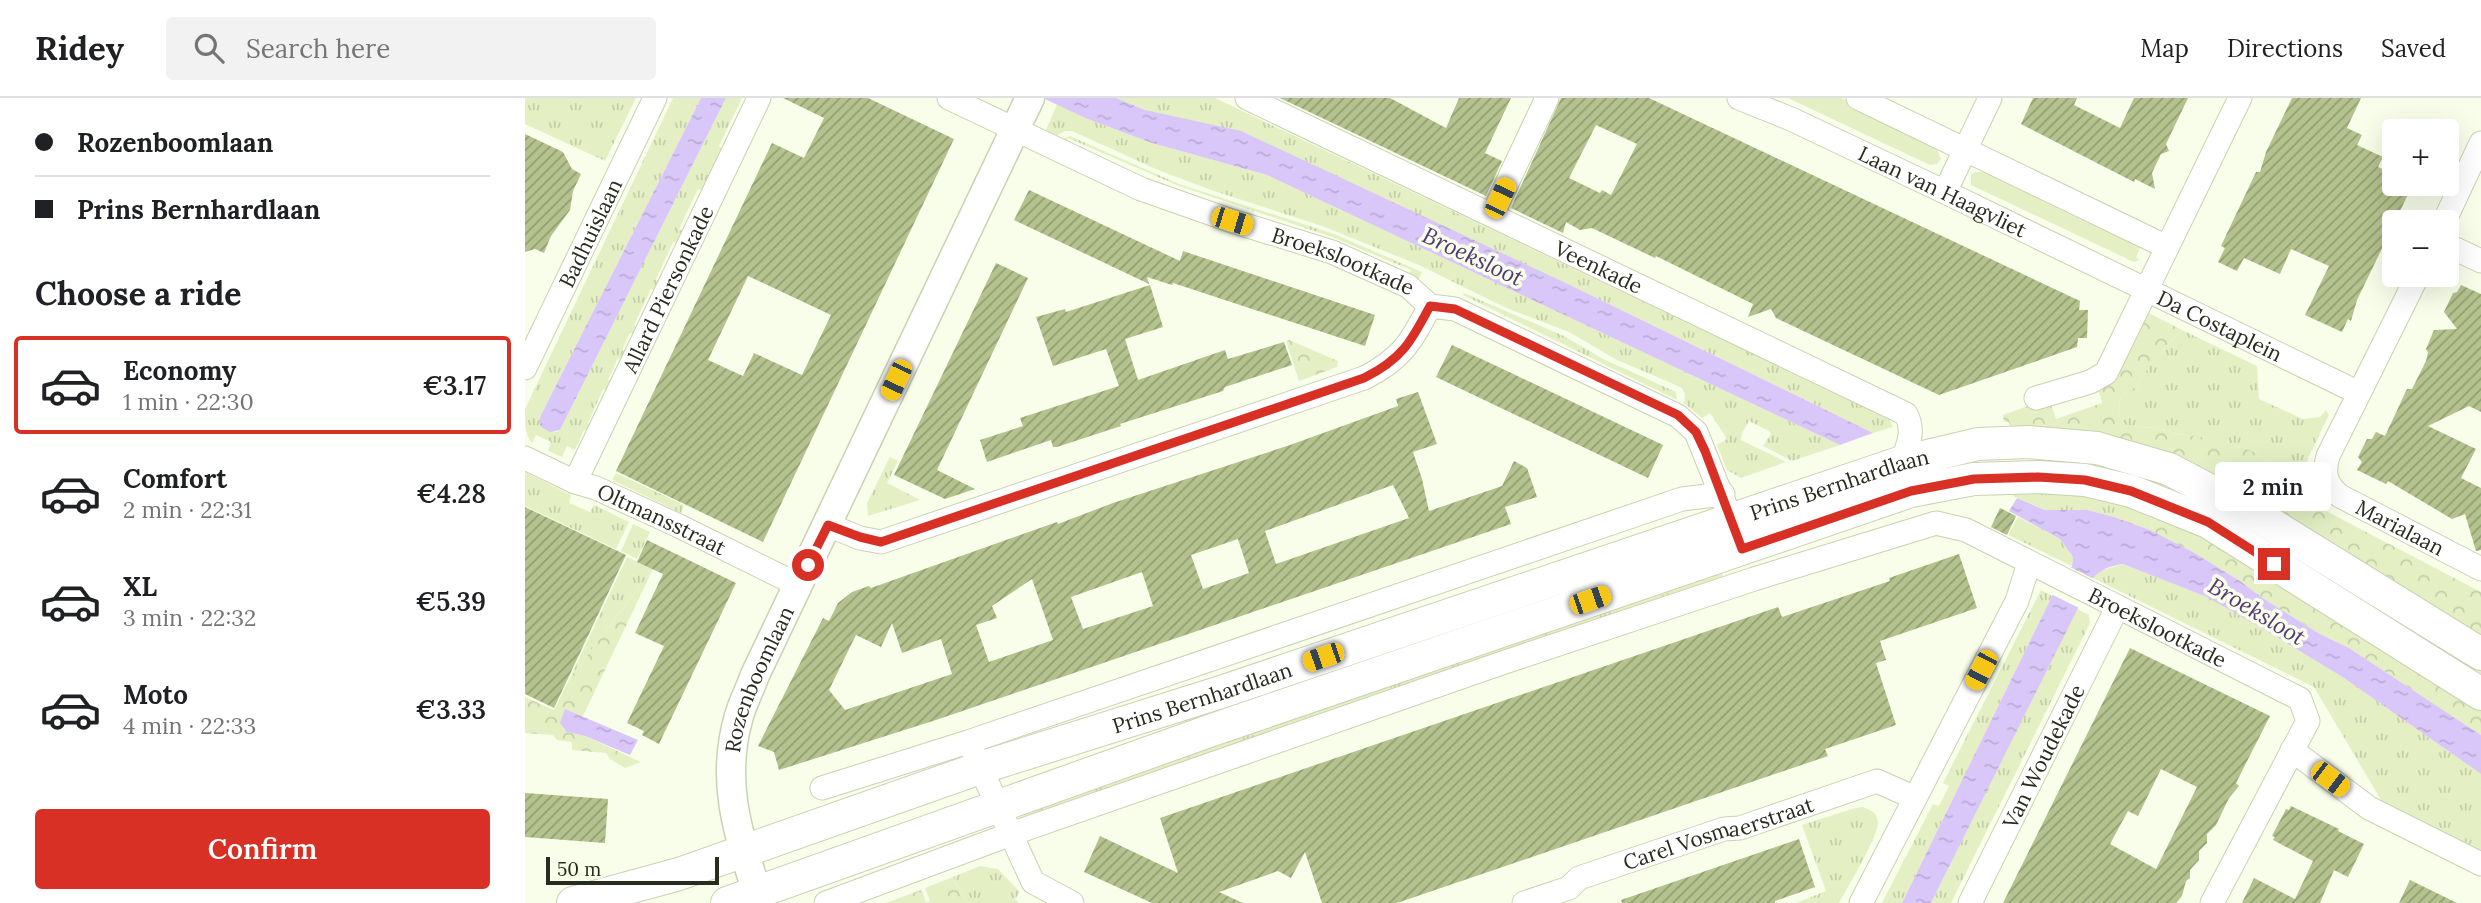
<!DOCTYPE html>
<html lang="en">
<head>
<meta charset="utf-8">
<style>
  body { margin:0; font-family:Lora,serif; background:#f2f2f2; color:#202124; height:100vh; display:flex; flex-direction:column; font-size:26px; white-space:nowrap }
  * { box-sizing:border-box; margin:0 }
  p { font-size:23px; color:#757577 }
  .icon { flex:none; width:38px; height:38px; fill:none; stroke:currentColor; stroke-width:2; stroke-linecap:round; stroke-linejoin:round }
  .map { position:relative; flex:1; overflow:hidden }
  .sheet { display:flex; flex-direction:column; background:#fff; width:525px }
  .sheet>* { flex:none }
  .top-card { display:grid; align-content:center; height:154px; padding:0 35px; background:#fff }
  .buttons { position:absolute; left:1857px; top:21px; display:grid; gap:14px }
  .buttons a { display:grid; place-items:center; width:77px; height:77px; border-radius:7px; background:#fff; box-shadow:0 7px 28px #0002; font-size:35px }
  .scale { position:absolute; left:21px; bottom:18px; width:173px; box-sizing:border-box; padding-left:7px; border:4px solid #282c1f; border-top:0; font-size:19px; line-height:24px; white-space:nowrap; color:#282c1f; -webkit-text-stroke:5px #f8feea; paint-order:stroke }
  .end { position:absolute; width:32px; height:32px; margin:-16px; border:9px solid #d93025; background:#fff; box-shadow:0 0 0 4px #fff }
  .from { border-radius:50% }
  .bubble { position:absolute; height:49px; border-radius:7px; background:#fff; box-shadow:0 7px 28px #0002; font-size:23px; font-weight:600; line-height:49px; text-align:center }
  .car { position:absolute; width:21px; height:42px; margin:-21px -10px; border-radius:9px; box-shadow:0 0 5px 2px #0007; background:linear-gradient(#f5c518 24%,#345 0 40%,#f5c518 0 76%,#345 0 86%,#f5c518 0) }
  .top-card b { display:flex; align-items:center; gap:24px; height:66px; font-size:26px }
  .top-card b+b { border-top:2px solid #e0e0e0 }
  .top-card i { width:18px; height:18px; background:#202124 }
  ul { padding:0; list-style:none }
  li { display:flex; align-items:center; gap:21px; height:98px; margin:0 14px 10px; padding:0 21px; border:4px solid transparent; border-radius:7px }
  li div { flex:1 }
  li b { display:block; font-size:26px }
  li em { font-style:normal; font-weight:600 }
  li.current { border-color:#d93025 }
  li>.icon { width:63px; height:63px; stroke-width:1.5 }
  h2 { padding:0 35px; font-size:32px; line-height:84px }
  .action { display:flex; gap:14px; margin-top:auto; padding:14px 35px }
  .action a { flex:1; height:80px; border-radius:7px; background:#d93025; color:#fff; font-size:28px; font-weight:600; line-height:80px; text-align:center }
  header { display:flex; align-items:center; gap:42px; box-sizing:border-box; height:98px; padding:0 35px; background:#fff; border-bottom:2px solid #e0e0e0 }
  header strong { font-size:33px }
  nav { display:flex; gap:38px; margin-inline-start:auto; font-size:24px }
  .search { width:490px; height:63px; background:#f2f2f2; display:flex; align-items:center; gap:18px; box-sizing:border-box; padding:0 24px; border-radius:7px; color:#757577; font-size:26px }
  main { display:flex; flex:1; min-height:0 }
  .map>svg:first-child { display:block }
  .grass { fill:url(#grass-tufts) }
  .forest { fill:url(#forest-crowns) }
  .garden { fill:#e4f0c4 }
  .water { fill:url(#water-ripples) }
  .pier { fill:#f8feea }
  .building { fill:url(#building-hatch); fill-rule:evenodd }
  .lines { fill:none; stroke-linecap:round; stroke-linejoin:round }
  .minor-casing { stroke:#c9d2b1; stroke-width:25 }
  .tertiary-casing { stroke:#c9d2b1; stroke-width:31 }
  .secondary-casing { stroke:#c9d2b1; stroke-width:34 }
  .minor { stroke:#fff; stroke-width:23 }
  .tertiary { stroke:#fff; stroke-width:28 }
  .secondary { stroke:#fff; stroke-width:32 }
  .route { stroke:#d93025; stroke-width:9 }
  .labels { text-anchor:middle; dominant-baseline:central; stroke-width:7; stroke-linejoin:round; paint-order:stroke }
  .street-label { font-size:21px; fill:#282c1f; stroke:#f8feea }
  .water-label { font-size:23px; font-style:italic; fill:#533976; stroke:#f8feea }
</style>
</head>
<body>
<header>
<strong>Ridey</strong>
<div class="search"><svg class="icon" aria-label="search" viewBox="0 0 24 24"><circle cx="10" cy="10" r="6"/><path d="M15 15l6 6"/></svg>Search here</div>
<nav><a>Map</a><a>Directions</a><a>Saved</a></nav>
</header>
<main>
<section class="sheet">
<div class="top-card">
<b><i class="from"></i>Rozenboomlaan</b>
<b><i></i>Prins Bernhardlaan</b>
</div>
<h2>Choose a ride</h2>
<ul>
<li class="current"><svg class="icon" aria-label="car" viewBox="0 0 24 24"><path d="M5 17H2v-5l4-1 3-4h7l3 4 3 1v5h-3M9 17h6M6 11h13"/><circle cx="7" cy="17" r="2"/><circle cx="17" cy="17" r="2"/></svg><div><b>Economy</b><p>1 min · 22:30</p></div><em>€3.17</em></li>
<li><svg class="icon" aria-label="car" viewBox="0 0 24 24"><path d="M5 17H2v-5l4-1 3-4h7l3 4 3 1v5h-3M9 17h6M6 11h13"/><circle cx="7" cy="17" r="2"/><circle cx="17" cy="17" r="2"/></svg><div><b>Comfort</b><p>2 min · 22:31</p></div><em>€4.28</em></li>
<li><svg class="icon" aria-label="car" viewBox="0 0 24 24"><path d="M5 17H2v-5l4-1 3-4h7l3 4 3 1v5h-3M9 17h6M6 11h13"/><circle cx="7" cy="17" r="2"/><circle cx="17" cy="17" r="2"/></svg><div><b>XL</b><p>3 min · 22:32</p></div><em>€5.39</em></li>
<li><svg class="icon" aria-label="car" viewBox="0 0 24 24"><path d="M5 17H2v-5l4-1 3-4h7l3 4 3 1v5h-3M9 17h6M6 11h13"/><circle cx="7" cy="17" r="2"/><circle cx="17" cy="17" r="2"/></svg><div><b>Moto</b><p>4 min · 22:33</p></div><em>€3.33</em></li>
</ul>
<div class="action"><a>Confirm</a></div>
</section>
<div class="map">
<svg width="1956" height="805" viewBox="0 0 1956 805">
  <defs>
    <pattern id="grass-tufts" width="24" height="20" patternUnits="userSpaceOnUse" patternTransform="scale(1.75)"><rect width="24" height="20" fill="#e4f0c4"/><path d="M3 7l-1-3M5 7V3M7 7l1-3M15 17l-1-3M17 17v-4M19 17l1-3" fill="none" stroke="#c4cea8"/></pattern>
    <pattern id="forest-crowns" width="20" height="18" patternUnits="userSpaceOnUse" patternTransform="scale(1.75)"><rect width="20" height="18" fill="#e4f0c4"/><path d="M2 6a3 3 0 1 1 6 0M12 15a3 3 0 1 1 6 0" fill="none" stroke="#c4cea8"/></pattern>
    <pattern id="water-ripples" width="26" height="14" patternUnits="userSpaceOnUse" patternTransform="scale(1.75)"><rect width="26" height="14" fill="#dac7fa"/><path d="M2 4q2-2 4 0t4 0M15 11q2-2 4 0t4 0" fill="none" stroke="#bbabd6"/></pattern>
    <pattern id="building-hatch" width="6" height="6" patternUnits="userSpaceOnUse" patternTransform="scale(1.75)"><rect width="6" height="6" fill="#b4c28d"/><path d="M-1 1l2-2M0 6l6-6M5 7l2-2" fill="none" stroke="#929e73"/></pattern>
  </defs>
  <rect width="100%" height="100%" fill="#f8feea"/>
  <path class="grass" d="M0 0H111L80 63 0 26Z
    M148 0H176L16 317 31 334 35 332 201 0H217L194 48 202 53 182 95 173 91 154 131 162 136 157 147 148 144 131 181 139 185 135 194 126 191 109 227 116 231 114 239 105 235 97 252 104 256 101 264 93 260 83 282 91 285 86 294 78 291 63 325 70 329 67 335 59 332 50 352 42 348 37 359 23 353 26 344 11 337 7 345C0 338 0 324 0 311Z
    M591 0H690L1364 321 1368 329 1348 335 1043 186Z
    M532 6 560 20 627 45 742 77 1315 347 1267 363 1238 348 1246 336 1244 333 1224 323 1217 335 1216 342 1261 364 1216 380 1202 372 1192 347 1202 341 1185 315 1177 320 1159 305 1160 297 1157 290 1146 285 1092 262 1044 234 979 209 894 167 797 128 686 92 633 72 547 33H540L530 39 521 32Z
    M545 38 654 86 809 136 897 174 892 185 883 180 886 172 807 139 654 88 543 40 539 48 534 42Z
    M939 195 1039 238 1078 261 1151 294 1152 302 938 197Z
    M1657 232 1732 268 1734 301 1778 321 1795 319 1801 312 1804 317 1783 360 1781 378 1724 352 1684 338 1673 340 1629 330 1602 328 1597 323 1593 315 1595 302 1601 294 1611 289 1626 265Z
    M1511 358 1563 363 1614 375 1672 398 1897 534 1956 573V582L1703 421 1511 365Z
    M365 359 373 363 362 385 395 402 343 418 342 405Z
    M0 374 46 397 44 405 65 414 69 407 104 424 91 451 0 408Z
    M91 375 159 407 156 415 87 382Z
    M1487 392 1563 396 1631 415 1625 432 1589 419 1563 412H1520L1488 398Z
    M1493 419 1535 441 1548 459 1547 468 1483 437Z
    M108 426 125 434 112 461 96 453Z
    M102 459 128 471 45 580Z
    M1598 466 1683 499 1740 532 1819 580 1956 676V752L1856 702 1789 589 1568 480 1574 473Z
    M1195 470 1199 481 497 719 493 716Z
    M1516 492 1527 498 1377 805H1357L1408 706 1414 708 1424 688 1418 685Z
    M1552 511 1564 517 1565 525 1426 805H1406Z
    M1338 709C1346 712 1352 715 1353 724 1354 737 1322 790 1314 805H1271L1301 793 1277 727 1330 710Z
    M455 768 473 771 495 794 490 801 494 805H442L428 779Z"/>
  <path class="forest" d="M1620 213 1657 232 1626 265 1611 289 1601 294 1595 302 1593 315 1597 323 1602 328 1629 330 1673 340 1684 337 1724 352 1781 378 1789 400 1801 413 1956 494V544L1704 386 1485 332 1484 324H1479L1478 317 1503 308 1513 310 1526 306 1531 321 1577 305 1573 290Z
    M764 242 813 263 812 269 774 283 761 243Z
    M1631 415 1669 431 1956 610V637L1824 550 1795 536 1739 501 1715 483 1668 454 1625 432Z
    M128 471 58 618 40 612 42 634 60 638 116 664 100 670 85 661 81 655 47 652V644L32 642 28 637 0 635V599L29 612 45 580Z
    M428 779 442 805H361L396 792 401 804 405 803 400 790Z"/>
  <path class="garden" d="M1263 0H1316L1414 47 1412 51 1416 61 1412 66 1405 67Z
    M1461 70 1616 148 1611 159 1615 162 1609 164 1446 87V77L1450 74H1459Z
    M1659 244 1698 264 1693 273 1654 254Z"/>
  <path class="water" d="M176 0H201L35 332 25 334 16 329 14 324 16 317Z
    M518 0H591L620 12 716 33 1043 186 1348 335 1315 347 742 77 627 45 560 20Z
    M1492 400 1520 412H1563L1589 419 1625 432 1668 454 1715 483 1739 501 1795 536 1824 550 1956 637V676L1819 580 1740 532 1682 499 1598 466C1586 468 1577 470 1568 480L1406 805H1377L1527 498 1547 468 1548 459 1535 441 1484 413Z
    M40 611 113 642 105 657 60 638 42 634 35 625Z"/>
  <path class="pier" d="M1543 468 1571 482 1556 511 1524 495Z"/>
  <path class="building" d="M258 0H343L429 41 238 444 91 373 247 45 279 60 299 20ZM223 178 306 217 277 277 229 255 218 278 183 262Z
    M755 0H865L921 30 934 0H986L960 55 977 63 961 98Z
    M1036 0H1124L1555 203 1554 212H1563L1562 240H1553L1552 249 1414 297 1251 220 1246 211 1223 219 1228 206 1131 158 1130 160 1067 130 1055 132 1041 124 1038 135 986 110ZM1071 27 1112 46 1086 97 1077 92 1075 95 1044 80Z
    M1508 0H1552L1549 7 1595 30 1609 0H1663L1641 46 1644 53 1636 56 1627 75 1630 91 1610 81 1609 84 1496 26Z
    M1767 0H1836L1822 30 1837 37 1832 47 1858 59 1853 69 1869 76V86H1888L1875 113 1877 114 1872 124H1869L1867 135 1865 134 1832 202 1826 223 1823 221 1817 234 1780 217 1804 168 1766 151 1755 176 1719 160 1712 173 1693 164 1700 150 1696 148 1731 74H1735L1741 54Z
    M0 36 38 54 47 71 56 76 48 93 45 112 26 138 19 155 10 151 0 154Z
    M504 92 655 163 658 153 850 217 840 248 648 185 647 187 622 179 624 186 489 122Z
    M471 165 503 180 412 372 450 391 420 401 369 377Z
    M625 187 638 229 600 241 613 282 700 252 703 261 759 244 767 267 700 289 698 293 595 326 596 328 532 349H528L526 342 462 364 455 342 498 328 495 320 594 288 581 251 528 268 511 219 540 211 541 214Z
    M1936 187 1956 196V314L1944 308 1903 328 1951 351 1936 380 1956 390V452L1951 453 1940 416 1927 421 1863 383 1861 386 1832 372 1837 364 1833 359 1842 341H1847L1851 334 1860 338 1882 291H1887L1901 263 1903 254 1901 251 1909 232 1932 231 1919 214 1928 195 1932 194Z
    M927 247 1138 347 1123 380 911 279Z
    M893 294 912 346 888 354 897 381 904 413 977 388 989 363 1002 370 1012 399 980 409 986 426 414 621 254 672 249 654 233 648 298 520 304 523 313 505 327 494 344 488 346 490 532 424 533 426 588 405 765 347 873 308 871 301ZM868 387 884 420 751 466 740 433ZM713 441 724 475 678 491 666 457ZM617 474 628 508 558 531 546 499ZM507 481 528 542 464 564 451 527 472 520 467 508ZM367 525 377 555 416 541 427 576 320 612 304 592 331 537 356 549Z
    M0 409 101 457 29 610 0 596Z
    M1475 410 1491 418 1482 437 1466 429Z
    M122 442 211 485 134 646 117 637 119 633 102 625 139 548 110 535 138 476 112 464Z
    M1434 456 1452 510 1355 543 1361 562 1351 565 1371 627 1300 651 1303 658 872 805H797L780 754 766 780 753 773 694 794 718 805H627L559 774 575 738 653 775 635 720 1253 509 1257 519 1365 483 1364 480Z
    M1605 550 1745 618 1711 685 1714 688 1704 700 1691 727 1682 736V745L1674 753V762L1665 772V780L1661 783 1657 798 1651 805H1478ZM1636 671 1672 689 1631 771 1585 746 1603 713 1613 718Z
    M0 695 83 701 80 745 0 739Z
    M1766 708 1814 731 1813 733 1839 746 1823 779 1809 772 1795 805H1717L1729 780 1770 801 1788 763 1748 742 1750 739 1747 738 1761 711 1764 712Z
    M1274 741 1290 789 1250 803V805H1097L1096 802Z
    M1885 782 1932 805H1874Z"/>
  <g class="lines">
    <defs>
      <g id="minor">
        <path id="s1" d="M424 0 616 91 707 123 807 154 883 188 905 208 930 211 1153 318 1171 334 1211 434"/>
        <path id="s2" d="M722 0 1381 316C1390 333 1383 347 1377 364"/>
        <path id="s3" d="M1214 0 1266 21 1420 94 1834 295"/>
        <path d="M1333 0 1642 149"/>
        <path d="M1420 94 1465 0"/>
        <path d="M967 117 1022 0"/>
        <path d="M1919 124 1956 45"/>
        <path d="M1922 147 1956 163"/>
        <path id="s4" d="M1893 177 1803 358C1798 375 1801 387 1815 398L1956 471"/>
        <path id="s5" d="M0 270 130 0"/>
        <path d="M1511 300 1565 284 1581 275 1715 0"/>
        <path id="s6" d="M0 360 50 384 71 390 154 428 273 487"/>
        <path id="s7" d="M50 384 234 0"/>
        <path d="M303 427 335 440 356 444 839 280C877 261 886 244 905 208"/>
        <path d="M1767 652 1844 710 1956 766"/>
        <path d="M449 656 508 784 547 805"/>
        <path d="M297 690 443 644 1157 401 1198 396"/>
        <path id="s8" d="M301 805 486 736 977 565 1229 481 1411 425 1441 432 1775 601 1783 623 1687 805"/>
        <path id="s9" d="M999 805 1044 790 1054 780 1199 731 1215 730 1352 683 1390 700"/>
        <path d="M1336 805 1492 503 1504 465"/>
        <path id="s10" d="M1445 805 1592 510"/>
      </g>
      <g id="tertiary">
        <path id="s11" d="M232 795C213 734 195 683 214 618 218 604 225 591 230 577L505 0"/>
      </g>
      <g id="secondary">
        <path id="s12" d="M48 805 154 776 455 670 696 594 1377 364 1453 346 1503 344 1572 350 1644 371 1733 418 1956 556"/>
        <path d="M202 805 687 632 1386 393 1449 381 1513 379 1560 382 1606 393 1683 424 1956 596"/>
      </g>
    </defs>
    <use href="#minor" class="minor-casing"/>
    <use href="#tertiary" class="tertiary-casing"/>
    <use href="#secondary" class="secondary-casing"/>
    <use href="#minor" class="minor"/>
    <use href="#tertiary" class="tertiary"/>
    <use href="#secondary" class="secondary"/>
  </g>
  <g class="lines">
    <path class="route" d="M283 467 303 427 335 439 356 444 839 280C877 261 886 244 905 208L930 211 1153 317 1171 334 1180 353 1217 451 1386 393 1449 381 1513 379 1560 382 1606 393 1683 424 1749 466"/>
  </g>
  <g class="labels">
    <g class="street-label">
      <text stroke="none"><textPath href="#s3" startOffset="224">Laan van Haagvliet</textPath></text>
      <text stroke="none"><textPath href="#s5" startOffset="150">Badhuislaan</textPath></text>
      <text stroke="none"><textPath href="#s1" startOffset="427">Broekslootkade</textPath></text>
      <text stroke="none"><textPath href="#s2" startOffset="390">Veenkade</textPath></text>
      <text stroke="none"><textPath href="#s7" startOffset="214">Allard Piersonkade</textPath></text>
      <text stroke="none"><textPath href="#s3" startOffset="532">Da Costaplein</textPath></text>
      <text stroke="none"><textPath href="#s12" startOffset="1334">Prins Bernhardlaan</textPath></text>
      <text stroke="none"><textPath href="#s6" startOffset="150">Oltmansstraat</textPath></text>
      <text stroke="none"><textPath href="#s4" startOffset="315">Marialaan</textPath></text>
      <text stroke="none"><textPath href="#s8" startOffset="1419">Broekslootkade</textPath></text>
      <text stroke="none"><textPath href="#s11" startOffset="222">Rozenboomlaan</textPath></text>
      <text stroke="none"><textPath href="#s12" startOffset="662">Prins Bernhardlaan</textPath></text>
      <text stroke="none"><textPath href="#s10" startOffset="164">Van Woudekade</textPath></text>
      <text stroke="none"><textPath href="#s9" startOffset="208">Carel Vosmaerstraat</textPath></text>
    </g>
    <g class="water-label">
      <text transform="translate(948 158) rotate(25)">Broeksloot</text>
      <text transform="translate(1732 513) rotate(31)">Broeksloot</text>
    </g>
  </g>
</svg>
<div class="buttons">
<a>+</a>
<a>−</a>
</div>
<div class="scale">50 m</div>
<i class="end from" style="left:283px;top:467px"></i>
<i class="end" style="left:1749px;top:466px"></i>
<div class="bubble" style="left:1690px;top:364px;width:116px">2 min</div>
<i class="car" style="left:975px;top:100px;rotate:25deg"></i>
<i class="car" style="left:707px;top:123px;rotate:107deg"></i>
<i class="car" style="left:371px;top:282px;rotate:205deg"></i>
<i class="car" style="left:1065px;top:502px;rotate:71deg"></i>
<i class="car" style="left:798px;top:559px;rotate:251deg"></i>
<i class="car" style="left:1456px;top:572px;rotate:208deg"></i>
<i class="car" style="left:1805px;top:681px;rotate:127deg"></i>
</div>
</main>
</body>
</html>
